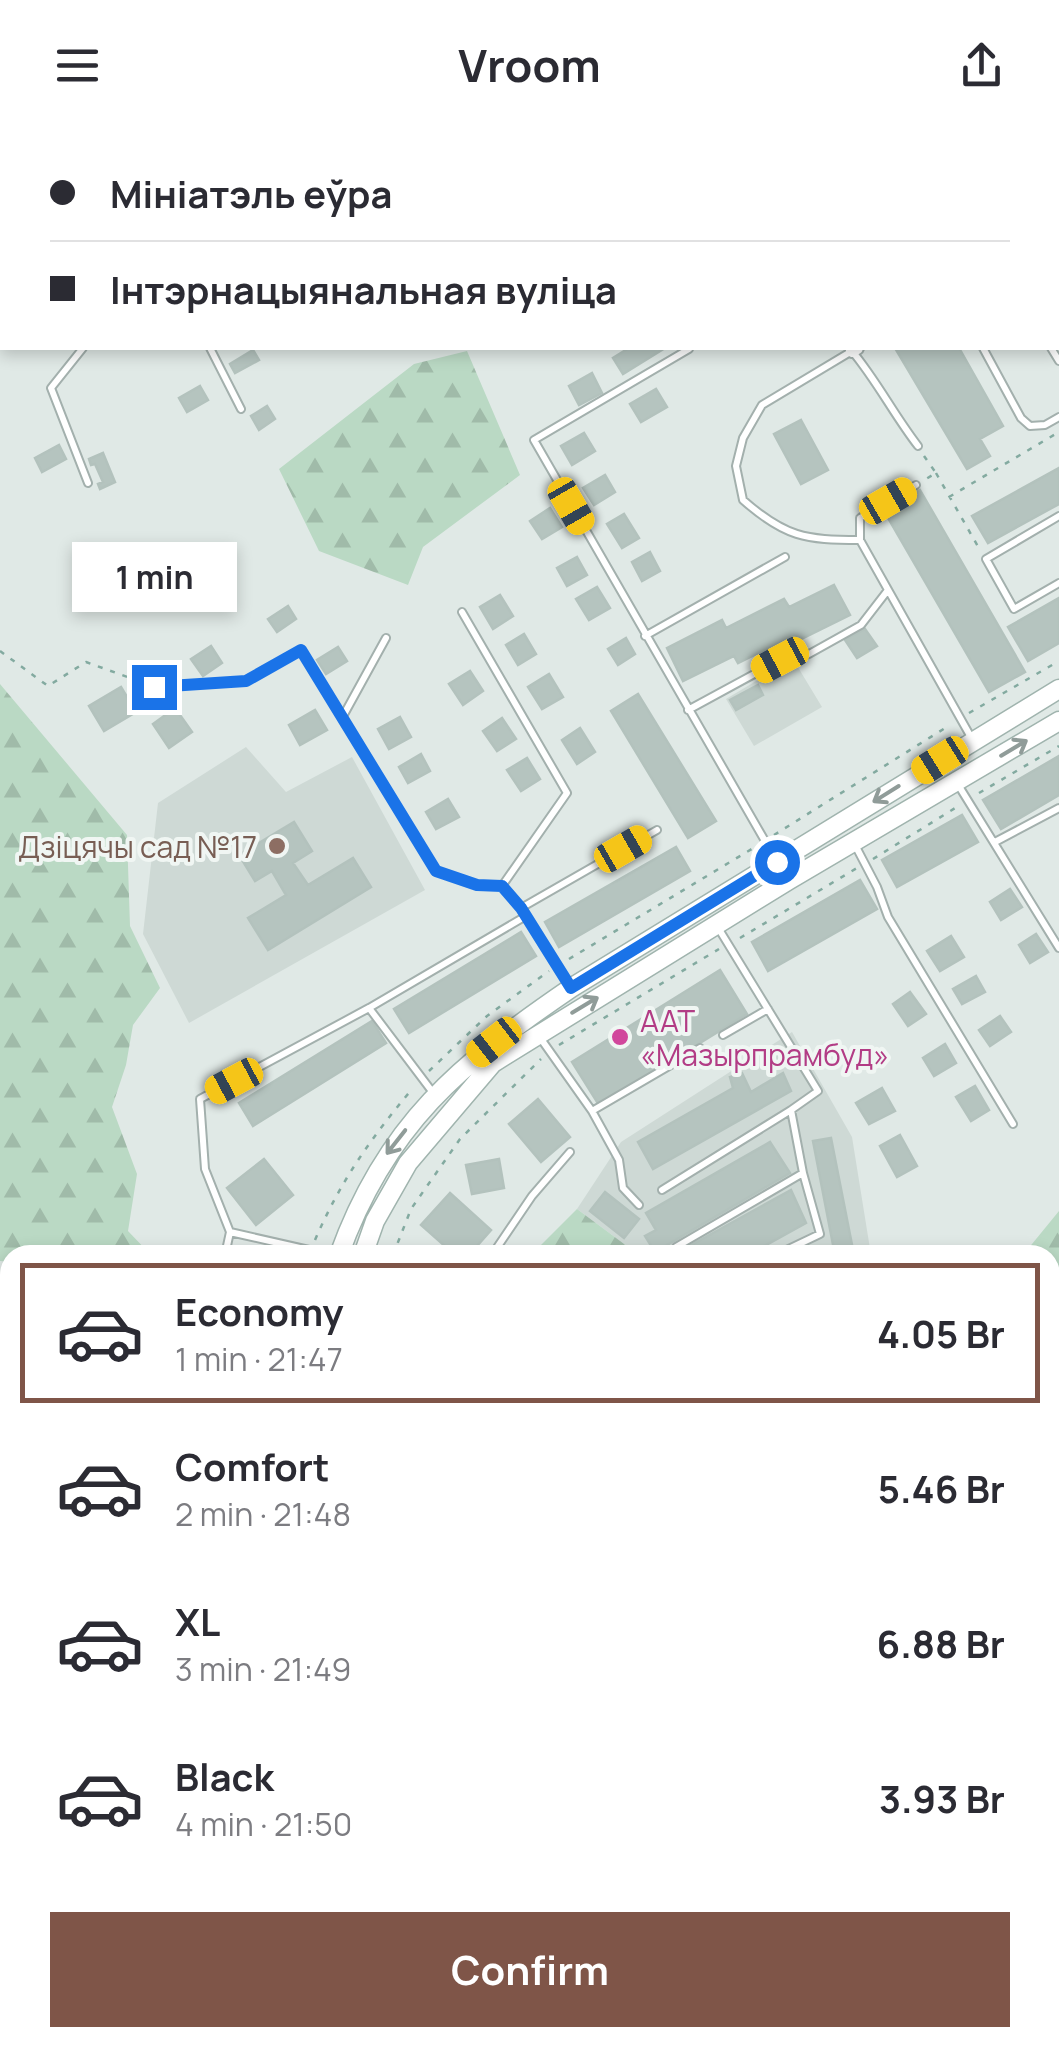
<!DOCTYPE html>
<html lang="en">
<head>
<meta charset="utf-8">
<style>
  body { margin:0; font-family:Manrope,sans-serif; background:#f7f7f7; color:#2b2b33; height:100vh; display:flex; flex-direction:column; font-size:38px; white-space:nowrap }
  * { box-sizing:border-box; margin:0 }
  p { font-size:32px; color:#7c7c81 }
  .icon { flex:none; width:55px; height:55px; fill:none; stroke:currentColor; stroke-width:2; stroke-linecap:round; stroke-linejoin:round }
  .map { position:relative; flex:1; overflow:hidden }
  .details { position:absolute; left:0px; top:1115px; width:1060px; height:802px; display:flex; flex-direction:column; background:#fff; border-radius:30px 30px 0 0; box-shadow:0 5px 15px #0003 }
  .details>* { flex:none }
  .hud { position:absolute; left:0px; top:0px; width:1060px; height:220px; box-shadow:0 5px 15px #0003; display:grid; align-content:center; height:220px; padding:0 50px; background:#fff }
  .end { position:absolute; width:45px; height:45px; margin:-22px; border:12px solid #1a73e8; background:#fff; box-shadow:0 0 0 5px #fff }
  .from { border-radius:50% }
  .bubble { position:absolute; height:70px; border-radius:0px; background:#fff; box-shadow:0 5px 15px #0003; font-size:32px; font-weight:700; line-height:70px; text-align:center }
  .car { position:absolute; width:30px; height:60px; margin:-30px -15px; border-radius:12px; box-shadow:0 0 8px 2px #0007; background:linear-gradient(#f5c518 24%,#345 0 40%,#f5c518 0 76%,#345 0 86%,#f5c518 0) }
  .hud b { display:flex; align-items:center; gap:35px; height:95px; font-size:38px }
  .hud b+b { border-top:2px solid #e1e1e2 }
  .hud i { width:25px; height:25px; background:#2b2b33 }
  ul { padding:18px 0 0; list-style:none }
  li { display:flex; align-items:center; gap:30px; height:140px; margin:0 20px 15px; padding:0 30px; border:5px solid transparent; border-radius:0px }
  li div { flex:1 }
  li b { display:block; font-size:38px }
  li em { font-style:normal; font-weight:700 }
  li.selected { border-color:#7f5548 }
  li>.icon { width:90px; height:90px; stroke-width:1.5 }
  .primary-button { display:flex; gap:20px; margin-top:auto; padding:20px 50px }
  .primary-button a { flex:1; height:115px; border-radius:0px; background:#7f5548; color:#fff; font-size:40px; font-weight:700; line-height:115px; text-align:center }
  header { display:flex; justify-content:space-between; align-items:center; height:130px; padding:0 50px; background:#fff; font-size:45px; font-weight:700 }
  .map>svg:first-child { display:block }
  .built { fill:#ced9d5 }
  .grass { fill:url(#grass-tufts) }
  .forest { fill:url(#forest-firs) }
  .building { fill:#b5c4bf; stroke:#b3c2bd; stroke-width:2.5 }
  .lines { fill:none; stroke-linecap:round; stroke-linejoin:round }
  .service-casing { stroke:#a3b0ad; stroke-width:10 }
  .minor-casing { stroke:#a3b0ad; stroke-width:16 }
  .secondary-casing { stroke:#a0b4ae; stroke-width:21 }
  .path { stroke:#83aaa0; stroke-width:2.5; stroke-dasharray:5 8; stroke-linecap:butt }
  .service { stroke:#fff; stroke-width:6 }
  .minor { stroke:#fff; stroke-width:12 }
  .secondary { stroke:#fff; stroke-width:18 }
  .oneway { stroke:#909c99 }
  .route { stroke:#1a73e8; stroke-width:12 }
  .education-dot { fill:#8d6e63; stroke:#f0f6f3; stroke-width:4 }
  .hotel-dot { fill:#d1479c; stroke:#f0f6f3; stroke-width:4 }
  .labels { text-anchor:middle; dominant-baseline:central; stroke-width:8; stroke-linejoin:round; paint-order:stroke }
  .education-label { font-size:30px; fill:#785e54; stroke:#f0f6f3; text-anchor:end }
  .hotel-label { font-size:30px; fill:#b23c85; stroke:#f0f6f3; text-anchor:start }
</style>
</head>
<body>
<header><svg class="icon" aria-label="menu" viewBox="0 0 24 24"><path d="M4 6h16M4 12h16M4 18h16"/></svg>Vroom<svg class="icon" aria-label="share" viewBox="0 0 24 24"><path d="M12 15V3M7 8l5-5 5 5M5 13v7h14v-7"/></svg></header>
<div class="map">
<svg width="1059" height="1916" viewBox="0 0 1059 1916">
  <defs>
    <pattern id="grass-tufts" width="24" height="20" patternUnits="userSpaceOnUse" patternTransform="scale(2.5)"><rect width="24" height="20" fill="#bad9c4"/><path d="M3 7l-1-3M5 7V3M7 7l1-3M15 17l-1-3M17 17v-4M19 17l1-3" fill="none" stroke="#a0bba9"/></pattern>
    <pattern id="forest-firs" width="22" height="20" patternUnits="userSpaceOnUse" patternTransform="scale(2.5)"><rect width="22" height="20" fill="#bad9c4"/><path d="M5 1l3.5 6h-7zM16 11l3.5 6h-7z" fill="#a0bba9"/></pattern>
  </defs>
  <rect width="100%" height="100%" fill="#e0e9e6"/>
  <path class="built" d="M793 529 822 577 754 616 726 569Z
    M246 617 286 662 352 627 425 760 189 893 143 804 158 673Z
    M792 902 852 1007 871 1125H639L577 1079 621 1012Z"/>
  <path class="grass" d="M1059 1485V1826L1050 1844V1528Z
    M877 1908H1027L1024 1916H860Z"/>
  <path class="forest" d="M467 221 520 345 423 417 408 455 319 421 279 339 414 234Z
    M0 554 127 705 130 796 160 858 133 895 126 935 112 977 137 1044 128 1101 151 1125H10V1132L0 1131Z
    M577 1079 639 1125H531Z
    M1059 1081V1485L1050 1528V1125H1023Z
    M0 1227 10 1240V1662L0 1667Z
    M10 1760V1908H314L295 1916H0V1764Z
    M398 1908H877L860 1916H395Z"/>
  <path class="building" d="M629 218H665L623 244 613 228Z
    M895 218H959L1003 296 980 309 990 326 967 339Z
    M253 220 259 230 235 243 230 234Z
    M592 243 602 263 579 275 569 256Z
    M200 256 208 270 187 282 179 268Z
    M656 259 667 277 641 292 630 274Z
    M267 276 275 289 259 300 251 286Z
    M801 290 828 340 801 354 774 304Z
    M584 303 595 321 572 335 561 316Z
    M59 315 66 329 42 342 35 328Z
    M103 323 115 352 100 359 98 354 103 352 95 334 91 335 89 329Z
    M1059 338V374L988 413 972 386Z
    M605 345 615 362 594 375 583 358Z
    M920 360 1025 542 989 562 884 381Z
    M550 378 562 397 542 409 530 391Z
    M624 384 639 408 622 418 607 394Z
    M650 422 660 441 642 451 632 432Z
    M577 427 587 445 567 456 557 438Z
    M834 455 850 485 793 513 790 507 738 533 734 526 683 551 667 518 722 490 726 498 784 469 789 477Z
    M597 457 610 478 589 490 576 469Z
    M500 465 513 486 493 499 480 477Z
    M1059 468V513L1028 531 1008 497Z
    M288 476 296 489 277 502 268 489Z
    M865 499 877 516 857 528 845 510Z
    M524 504 536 524 518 535 506 515Z
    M626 508 635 524 618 535 608 519Z
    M211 516 222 533 203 546 191 529Z
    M338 517 347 531 326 544 317 530Z
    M470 541 483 561 463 575 449 554Z
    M549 544 563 567 542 579 528 557Z
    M758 555 763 565 736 580 730 570Z
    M121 557 136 582 104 601 89 576Z
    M638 564 716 691 688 708 611 581Z
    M175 578 192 602 169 618 153 594Z
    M315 580 327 600 300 615 289 595Z
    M400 587 411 607 389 619 378 599Z
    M502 588 516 609 497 621 483 601Z
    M580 598 595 622 577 634 562 610Z
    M421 624 430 641 408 653 399 637Z
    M1059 626V665L1001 699 983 670Z
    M527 628 540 649 521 661 507 640Z
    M448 669 459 687 436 699 426 682Z
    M962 685 978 712 897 757 882 730Z
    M294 692 312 721 293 733 308 755 353 728 371 757 268 820 248 788 286 765 272 741 255 751 239 725Z
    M676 717 690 741 559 817 545 792Z
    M860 750 877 779 768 841 752 812Z
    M1010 759 1022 777 1001 790 990 772Z
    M521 802 536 826 409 903 394 879Z
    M1036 804 1048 822 1030 833 1019 815Z
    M951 806 964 827 940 841 927 821Z
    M720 840 747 884 599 975 572 932Z
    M976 846 985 862 962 874 953 859Z
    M910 862 926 884 908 896 893 874Z
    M1000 886 1011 902 990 916 979 900Z
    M372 891 386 913 253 996 239 973Z
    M945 914 956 933 934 946 923 928Z
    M742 943 751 962 783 943 791 961 653 1039 638 1012 733 958 730 947Z
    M975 956 989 980 971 991 956 967Z
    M882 958 895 981 869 994 856 973Z
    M538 969 570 1007 541 1032 509 994Z
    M900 1005 917 1036 897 1047 880 1016Z
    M831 1008 854 1125H835L813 1011Z
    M770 1012 790 1043 655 1122 645 1106 656 1100 646 1083Z
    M264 1029 293 1065 256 1095 227 1058Z
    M499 1029 504 1058 472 1064 466 1035Z
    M791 1060 806 1093 748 1125 677 1123Z
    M605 1062 639 1089 624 1108 590 1081Z
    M450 1063 491 1100 469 1125H455L421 1095Z
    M0 1189 10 1200V1228L0 1215Z"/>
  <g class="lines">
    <defs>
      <path id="service" d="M643 0 644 2
        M83 218 51 258 88 353
        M210 218 241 279
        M983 218 1021 288 1030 296 1045 295 1059 287
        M1051 218 1059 231
        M689 219 534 310 776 730
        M918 316C894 285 877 251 852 221L762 275 743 308 736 336 743 370C785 407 805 410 860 410L972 609
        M1059 386 986 429 1014 479 1059 453
        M860 410V388L916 355
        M645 506 785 427
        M155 557 246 551 301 520 436 741 477 755 502 756 567 663 462 482
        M688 580 780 530 809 524 861 495 888 460
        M342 588 386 508
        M957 653 1059 818
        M995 712 1059 678
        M854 713 877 757 888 787 1013 994
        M502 756 521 778 570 856
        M521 778 657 700
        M369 878 434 964
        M723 905 768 879
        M541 909 592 981 619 1030 623 1058 639 1075
        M592 981 700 918
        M662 1060 791 980
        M230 1102 331 1125
        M676 1117 803 1043 791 980 818 961 717 796
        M225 1125 230 1102 205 1039 200 969 369 878 526 786
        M492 1125 532 1066 570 1022
        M776 1125 820 1104 803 1043
        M0 1172 10 1184"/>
      <path id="minor" d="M424 2 428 0
        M1058 110H1059
        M0 209 2 207
        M852 221 857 218"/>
      <path id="secondary" d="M339 1125C386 994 460 934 571 858L1059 559
        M363 1125 375 1091 408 1033 493 933 789 750 1059 591
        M0 1725 10 1720"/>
    </defs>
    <use href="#service" class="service-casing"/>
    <use href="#minor" class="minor-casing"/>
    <use href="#secondary" class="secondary-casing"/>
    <path class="path" d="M924 326 936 343 926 349
      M936 343 980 420
      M949 367 1059 302
      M0 521 48 556 86 532 144 553
      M969 583 1059 531
      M979 663 1059 616
      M774 705 950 595
      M873 729 960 675
      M740 808 857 738
      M569 829 755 717
      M559 915 719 819
      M429 941 487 886 549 841
      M315 1110C341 1050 371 1008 413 958
      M393 1125 411 1079 460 1009 541 929
      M0 1694 10 1690
      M0 1745 10 1741"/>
    <use href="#service" class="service"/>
    <use href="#minor" class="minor"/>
    <use href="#secondary" class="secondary"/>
  </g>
  <defs><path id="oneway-shaft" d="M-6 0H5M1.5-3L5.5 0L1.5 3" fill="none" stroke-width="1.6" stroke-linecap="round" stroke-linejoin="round" transform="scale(2.5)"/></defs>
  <g class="oneway">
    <use href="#oneway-shaft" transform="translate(1014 618) rotate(-31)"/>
    <use href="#oneway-shaft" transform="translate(886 664) rotate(148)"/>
    <use href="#oneway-shaft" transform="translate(585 875) rotate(-31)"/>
    <use href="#oneway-shaft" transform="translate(396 1012) rotate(128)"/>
  </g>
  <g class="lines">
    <path class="route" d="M154 557 246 551 301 520 436 741 477 755 502 756 521 778 571 858 777 732"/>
  </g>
  <circle class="education-dot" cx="277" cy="716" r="10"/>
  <circle class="hotel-dot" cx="620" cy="907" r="10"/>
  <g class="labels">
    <g class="education-label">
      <text x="257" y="716">Дзіцячы сад №17</text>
    </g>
    <g class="hotel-label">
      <text x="640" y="890">ААТ<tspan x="640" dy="34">«Мазырпрамбуд»</tspan></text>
    </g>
  </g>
</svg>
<i class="end from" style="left:777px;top:732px"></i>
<i class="end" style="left:154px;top:557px"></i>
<div class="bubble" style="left:72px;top:412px;width:165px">1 min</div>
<i class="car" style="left:888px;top:371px;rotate:60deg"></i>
<i class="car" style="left:571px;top:376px;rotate:150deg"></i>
<i class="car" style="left:780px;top:530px;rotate:242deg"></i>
<i class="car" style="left:940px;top:630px;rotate:238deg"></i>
<i class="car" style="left:623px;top:719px;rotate:60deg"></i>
<i class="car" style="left:494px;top:912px;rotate:232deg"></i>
<i class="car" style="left:234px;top:951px;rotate:242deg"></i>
<div class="hud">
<b><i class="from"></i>Мініатэль еўра</b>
<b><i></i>Інтэрнацыянальная вуліца</b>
</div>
<section class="details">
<ul>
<li class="selected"><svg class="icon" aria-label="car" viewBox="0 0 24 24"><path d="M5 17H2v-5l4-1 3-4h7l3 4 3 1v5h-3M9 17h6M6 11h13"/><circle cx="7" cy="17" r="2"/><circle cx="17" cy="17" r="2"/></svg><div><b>Economy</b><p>1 min · 21:47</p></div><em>4.05 Br</em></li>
<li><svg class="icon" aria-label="car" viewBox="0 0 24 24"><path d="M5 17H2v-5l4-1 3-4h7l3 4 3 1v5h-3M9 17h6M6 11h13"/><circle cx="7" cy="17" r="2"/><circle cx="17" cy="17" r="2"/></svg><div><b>Comfort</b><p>2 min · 21:48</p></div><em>5.46 Br</em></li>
<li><svg class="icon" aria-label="car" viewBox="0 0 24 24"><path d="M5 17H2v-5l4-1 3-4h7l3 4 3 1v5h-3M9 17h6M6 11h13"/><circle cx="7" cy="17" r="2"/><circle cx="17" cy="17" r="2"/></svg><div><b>XL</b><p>3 min · 21:49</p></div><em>6.88 Br</em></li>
<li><svg class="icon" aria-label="car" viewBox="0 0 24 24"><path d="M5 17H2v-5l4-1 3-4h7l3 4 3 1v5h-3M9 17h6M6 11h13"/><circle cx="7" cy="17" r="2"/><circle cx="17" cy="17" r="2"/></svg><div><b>Black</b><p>4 min · 21:50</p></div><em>3.93 Br</em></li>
</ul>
<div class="primary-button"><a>Confirm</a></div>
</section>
</div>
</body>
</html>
